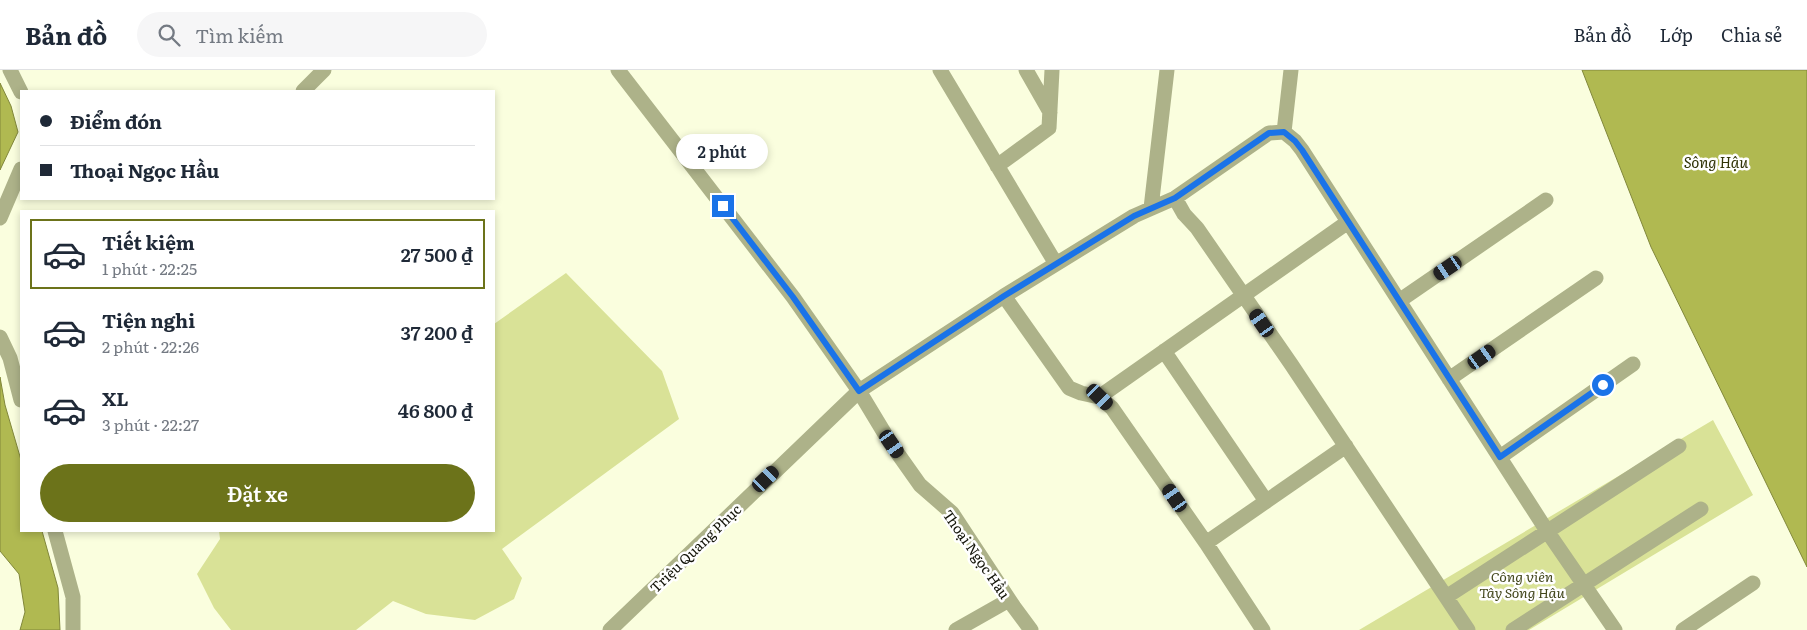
<!DOCTYPE html>
<html lang="vi">
<head>
<meta charset="utf-8">
<style>
  body { margin:0; font-family:Literata,serif; background:#f6f6f7; color:#1f2937; height:100vh; display:flex; flex-direction:column; font-size:19px; white-space:nowrap }
  * { box-sizing:border-box; margin:0 }
  p { font-size:16px; color:#747a83 }
  .icon { flex:none; width:28px; height:28px; fill:none; stroke:currentColor; stroke-width:2; stroke-linecap:round; stroke-linejoin:round }
  .map { position:relative; flex:1; overflow:hidden }
  .sheet { position:absolute; left:20px; top:140px; width:475px; height:322px; display:flex; flex-direction:column; background:#fff; border-radius:0px; box-shadow:0 2px 8px #0003 }
  .sheet>* { flex:none }
  .top-card { position:absolute; left:20px; top:20px; width:475px; height:110px; border-radius:0px; box-shadow:0 2px 8px #0003; display:grid; align-content:center; height:110px; padding:0 20px; background:#fff }
  .end { position:absolute; width:22px; height:22px; margin:-11px; border:6px solid #1a73e8; background:#fff; box-shadow:0 0 0 2px #fff }
  .from { border-radius:50% }
  .bubble { position:absolute; height:35px; border-radius:18px; background:#fff; box-shadow:0 2px 8px #0003; font-size:16px; font-weight:600; line-height:35px; text-align:center }
  .car { position:absolute; width:15px; height:30px; margin:-15px -8px; border-radius:6px; box-shadow:0 0 4px 1px #0007; background:linear-gradient(#222 24%,#8ab4d8 0 40%,#222 0 76%,#8ab4d8 0 86%,#222 0) }
  .top-card b { display:flex; align-items:center; gap:18px; height:48px; font-size:19px }
  .top-card b+b { border-top:1px solid #e0e1e3 }
  .top-card i { width:12px; height:12px; background:#1f2937 }
  ul { padding:9px 0 0; list-style:none }
  li { display:flex; align-items:center; gap:15px; height:70px; margin:0 10px 8px; padding:0 10px; border:2px solid transparent; border-radius:0px }
  li div { flex:1 }
  li b { display:block; font-size:19px }
  li em { font-style:normal; font-weight:600 }
  li.active { border-color:#6c731a }
  li>.icon { width:45px; height:45px; stroke-width:1.5 }
  .primary-button { display:flex; gap:10px; margin-top:auto; padding:10px 20px }
  .primary-button a { flex:1; height:58px; border-radius:30px; background:#6c731a; color:#fff; font-size:20px; font-weight:600; line-height:58px; text-align:center }
  header { display:flex; align-items:center; gap:30px; box-sizing:border-box; height:70px; padding:0 25px; background:#fff; border-bottom:1px solid #e0e1e3 }
  header strong { font-size:24px }
  nav { display:flex; gap:28px; margin-inline-start:auto; font-size:18px }
  .search { width:350px; height:45px; background:#f6f6f7; display:flex; align-items:center; gap:12px; box-sizing:border-box; padding:0 18px; border-radius:28px; color:#747a83; font-size:19px }
  .map>svg:first-child { display:block }
  .green { fill:#d9e297 }
  .water { fill:#b0b951; stroke:#81873b }
  .lines { fill:none; stroke-linecap:round; stroke-linejoin:round }
  .street { stroke:#adb289; stroke-width:15 }
  .route { stroke:#1a73e8; stroke-width:6 }
  .labels { text-anchor:middle; dominant-baseline:central; stroke-width:5; stroke-linejoin:round; paint-order:stroke }
  .street-label { font-size:14px; fill:#121308; stroke:#fff }
  .park-label { font-size:14px; font-style:italic; fill:#43471c; stroke:#fff }
  .water-label { font-size:15px; font-style:italic; fill:#313407; stroke:#fff }
</style>
</head>
<body>
<header>
<strong>Bản đồ</strong>
<div class="search"><svg class="icon" aria-label="search" viewBox="0 0 24 24"><circle cx="10" cy="10" r="6"/><path d="M15 15l6 6"/></svg>Tìm kiếm</div>
<nav><a>Bản đồ</a><a>Lớp</a><a>Chia sẻ</a></nav>
</header>
<div class="map">
<svg width="1807" height="560" viewBox="0 0 1807 560">
  <rect width="100%" height="100%" fill="#fafede"/>
  <path class="green" d="M566 203 662 301 679 349 502 479 522 508 514 529 475 550 426 544 393 531 356 560H231L214 538 197 504 220 469 219 461H494V254Z
    M1713 350 1753 425 1529 560H1359Z"/>
  <path class="water" d="M1582 0H1807V497L1651 177Z
    M0 13 11 36 18 62 0 100Z
    M0 307 5 335 21 390V461H42L58 518 60 560H20L25 542 19 504 0 481Z"/>
  <g class="lines">
    <path class="street" d="M10 0 21 22
      M618 0 793 227 859 321 891 374 920 415 952 443 1014 537 1031 560
      M940 0 1056 194
      M1026 0 1050 42
      M303 21 324 0
      M1284 62 1291 0
      M997 96 1049 58 1052 0
      M1175 128 1184 144 1197 158 1291 294 1468 560
      M1151 138 1167 0
      M0 148 21 99
      M1004 226 1069 318 1081 323 1099 327 1112 338 1206 473 1263 560
      M1399 231 1546 130
      M0 267 10 288 21 330
      M1164 281 1266 431
      M1449 309 1596 208
      M1099 327 1348 152
      M1500 387 1633 294
      M55 461 73 527V560
      M1206 473 1346 376
      M1446 527 1679 376
      M610 560 859 321 1004 226 1134 146 1175 128 1269 63 1284 62 1295 71 1302 80 1547 461 1615 560
      M956 560 1009 530
      M1513 560 1701 439
      M1683 560 1753 513"/>
  </g>
  <g class="lines">
    <path class="route" d="M723 136 793 227 859 321 1004 226 1134 146 1175 128 1269 63 1284 62 1295 71 1302 80 1500 387 1603 315"/>
  </g>
  <g class="labels">
    <g class="street-label">
      <text transform="translate(695 478) rotate(-44)">Triệu Quang Phục</text>
      <text transform="translate(977 484) rotate(55)">Thoại Ngọc Hầu</text>
    </g>
    <g class="park-label">
      <text x="1522" y="506">Công viên<tspan x="1522" dy="16">Tây Sông Hậu</tspan></text>
    </g>
    <g class="water-label">
      <text x="1716" y="91">Sông Hậu</text>
    </g>
  </g>
</svg>
<i class="end from" style="left:1603px;top:315px"></i>
<i class="end" style="left:723px;top:136px"></i>
<div class="bubble" style="left:676px;top:64px;width:92px">2 phút</div>
<i class="car" style="left:1448px;top:198px;rotate:236deg"></i>
<i class="car" style="left:1262px;top:253px;rotate:325deg"></i>
<i class="car" style="left:1482px;top:287px;rotate:55deg"></i>
<i class="car" style="left:1100px;top:327px;rotate:134deg"></i>
<i class="car" style="left:892px;top:374px;rotate:145deg"></i>
<i class="car" style="left:766px;top:409px;rotate:46deg"></i>
<i class="car" style="left:1175px;top:428px;rotate:325deg"></i>
<div class="top-card">
<b><i class="from"></i>Điểm đón</b>
<b><i></i>Thoại Ngọc Hầu</b>
</div>
<section class="sheet">
<ul>
<li class="active"><svg class="icon" aria-label="car" viewBox="0 0 24 24"><path d="M5 17H2v-5l4-1 3-4h7l3 4 3 1v5h-3M9 17h6M6 11h13"/><circle cx="7" cy="17" r="2"/><circle cx="17" cy="17" r="2"/></svg><div><b>Tiết kiệm</b><p>1 phút · 22:25</p></div><em>27 500 ₫</em></li>
<li><svg class="icon" aria-label="car" viewBox="0 0 24 24"><path d="M5 17H2v-5l4-1 3-4h7l3 4 3 1v5h-3M9 17h6M6 11h13"/><circle cx="7" cy="17" r="2"/><circle cx="17" cy="17" r="2"/></svg><div><b>Tiện nghi</b><p>2 phút · 22:26</p></div><em>37 200 ₫</em></li>
<li><svg class="icon" aria-label="car" viewBox="0 0 24 24"><path d="M5 17H2v-5l4-1 3-4h7l3 4 3 1v5h-3M9 17h6M6 11h13"/><circle cx="7" cy="17" r="2"/><circle cx="17" cy="17" r="2"/></svg><div><b>XL</b><p>3 phút · 22:27</p></div><em>46 800 ₫</em></li>
</ul>
<div class="primary-button"><a>Đặt xe</a></div>
</section>
</div>
</body>
</html>
